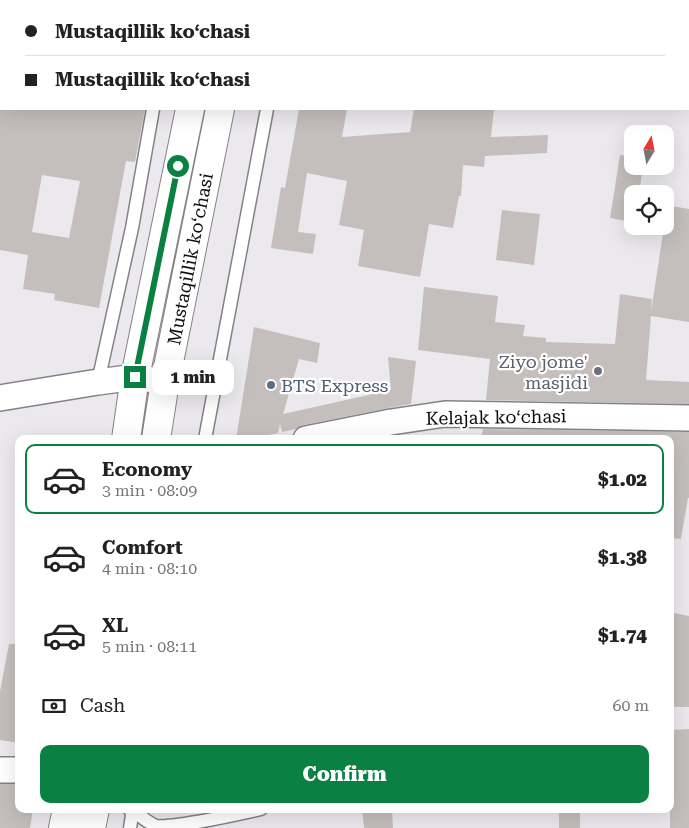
<!DOCTYPE html>
<html lang="en">
<head>
<meta charset="utf-8">
<style>
  body { margin:0; font-family:"Roboto Serif",serif; background:#f6f6f6; color:#222; height:100vh; display:flex; flex-direction:column; font-size:19px; white-space:nowrap }
  * { box-sizing:border-box; margin:0 }
  p { font-size:16px; color:#767676 }
  .icon { flex:none; width:28px; height:28px; fill:none; stroke:currentColor; stroke-width:2; stroke-linecap:round; stroke-linejoin:round }
  .map { position:relative; flex:1; overflow:hidden }
  .panel { position:absolute; left:15px; top:435px; width:659px; height:378px; display:flex; flex-direction:column; background:#fff; border-radius:10px; box-shadow:0 5px 20px #0002 }
  .panel>* { flex:none }
  .hud { position:absolute; left:0px; top:0px; width:690px; height:110px; box-shadow:0 5px 20px #0002; display:grid; align-content:center; height:110px; padding:0 25px; background:#fff }
  .needle { width:32px; rotate:10deg }
  .controls { position:absolute; left:624px; top:125px; display:grid; gap:10px }
  .controls a { display:grid; place-items:center; width:50px; height:50px; border-radius:10px; background:#fff; box-shadow:0 5px 20px #0002; font-size:25px }
  .end { position:absolute; width:22px; height:22px; margin:-11px; border:6px solid #0b8043; background:#fff; box-shadow:0 0 0 2px #fff }
  .from { border-radius:50% }
  .bubble { position:absolute; height:35px; border-radius:10px; background:#fff; box-shadow:0 5px 20px #0002; font-size:16px; font-weight:800; line-height:35px; text-align:center }
  .hud b { display:flex; align-items:center; gap:18px; height:48px; font-size:19px }
  .hud b+b { border-top:1px solid #e0e0e0 }
  .hud i { width:12px; height:12px; background:#222 }
  ul { padding:9px 0 0; list-style:none }
  li { display:flex; align-items:center; gap:15px; height:70px; margin:0 10px 8px; padding:0 15px; border:2px solid transparent; border-radius:10px }
  li div { flex:1 }
  li b { display:block; font-size:19px }
  li em { font-style:normal; font-weight:800 }
  li.active { border-color:#0b8043 }
  li>.icon { width:45px; height:45px; stroke-width:1.5 }
  .pay { display:flex; align-items:center; gap:12px; height:55px; padding:0 25px; font-size:19px }
  .pay p { margin-inline-start:auto }
  .button { display:flex; gap:10px; margin-top:auto; padding:10px 25px }
  .button a { flex:1; height:58px; border-radius:10px; background:#0b8043; color:#fff; font-size:20px; font-weight:800; line-height:58px; text-align:center }
  .map>svg:first-child { display:block }
  .building { fill:#c4bebd; fill-rule:evenodd }
  .lines { fill:none; stroke-linecap:round; stroke-linejoin:round }
  .lane-casing { stroke:#848286; stroke-width:15 }
  .street-casing { stroke:#848286; stroke-width:28 }
  .primary-casing { stroke:#848286; stroke-width:30 }
  .lane { stroke:#fff; stroke-width:12 }
  .street { stroke:#fff; stroke-width:25 }
  .primary { stroke:#fff; stroke-width:28 }
  .route { stroke:#0b8043; stroke-width:6 }
  .worship-dot { fill:#6b7280; stroke:#fff; stroke-width:2 }
  .service-dot { fill:#5c6f8a; stroke:#fff; stroke-width:2 }
  .labels { text-anchor:middle; dominant-baseline:central; stroke-width:4.5; stroke-linejoin:round; paint-order:stroke }
  .street-label { font-size:18px; fill:#0f0e0f; stroke:#fff }
  .worship-label { font-size:18px; fill:#5b616d; stroke:#fff; text-anchor:end }
  .service-label { font-size:18px; fill:#4e5e75; stroke:#fff; text-anchor:start }
</style>
</head>
<body>
<div class="map">
<svg width="689" height="828" viewBox="0 0 689 828">
  <rect width="100%" height="100%" fill="#ece9ee"/>
  <path class="building" d="M0 109H145L135 162 126 161 99 308 54 300 55 294 23 289 28 255 0 250ZM42 175 80 181 69 238 32 232Z
    M299 109H347L342 137 410 132 414 109H494L491 137 548 135 547 153 485 156 484 167 463 165 461 196H459L453 228 429 224 420 277 358 266 364 230 339 225 347 181 307 173 298 232 316 234 313 254 271 248 281 187 285 188Z
    M620 155 632 157V166H643L639 194H632V222L610 218Z
    M665 205 689 209V322L651 316 646 380 689 382V404L486 400 490 359 418 350 424 287 498 296 495 322 525 325 523 336 546 338V342L615 344 620 294 652 299 651 312 664 227 659 226H665Z
    M502 210 540 214 534 265 496 260Z
    M254 327 320 343 317 363 299 359 283 414 391 390 388 357 416 361 411 404 388 408 303 425 296 429 282 432 280 424 278 433 250 439H236Z
    M483 429 689 432V498H688L681 539 670 538V439H481Z
    M670 612 689 616V707H674L670 650Z
    M9 644H19V743L0 740V691Z
    M689 729V828H670V730Z
    M0 784H19V809H33L30 828H0Z
    M362 809H392L393 828H364Z
    M559 809H580V828H559Z"/>
  <g class="lines">
    <defs>
      <path id="lane" d="M172 1V0
        M286 1 287 0
        M98 382 132 228 153 109
        M205 439 267 109
        M129 809C138 813 146 822 156 826 174 828 239 814 261 809
        M130 828 133 809"/>
      <path id="street" d="M584 1V0
        M0 398 98 382 135 377 165 382
        M306 439 391 422 445 414 689 418
        M0 770H19"/>
      <path id="primary" d="M211 1V0
        M242 1V0
        M126 439 135 377 190 109
        M156 439 165 382 220 109
        M63 828 67 809
        M91 828 95 809"/>
    </defs>
    <use href="#lane" class="lane-casing"/>
    <use href="#street" class="street-casing"/>
    <use href="#primary" class="primary-casing"/>
    <use href="#lane" class="lane"/>
    <use href="#street" class="street"/>
    <use href="#primary" class="primary"/>
  </g>
  <g class="lines">
    <path class="route" d="M135 377 178 166"/>
  </g>
  <circle class="worship-dot" cx="598" cy="371" r="5"/>
  <circle class="service-dot" cx="271" cy="385" r="5"/>
  <g class="labels">
    <g class="street-label">
      <text transform="translate(190 259) rotate(-79)">Mustaqillik koʻchasi</text>
      <text transform="translate(496 417) rotate(-1)">Kelajak koʻchasi</text>
    </g>
    <g class="worship-label">
      <text x="588" y="361">Ziyo jome'<tspan x="588" dy="21">masjidi</tspan></text>
    </g>
    <g class="service-label">
      <text x="281" y="385">BTS Express</text>
    </g>
  </g>
</svg>
<div class="controls">
<a><svg class="needle" viewBox="-14 -14 28 28"><path d="M0-13l5 13h-10z" fill="#e53935"/><path d="M0 13l5-13h-10z" fill="#767676"/></svg></a>
<a><svg class="icon" aria-label="locate" viewBox="0 0 24 24"><circle cx="12" cy="12" r="6"/><path d="M12 2v4M12 18v4M2 12h4M18 12h4"/></svg></a>
</div>
<i class="end from" style="left:178px;top:166px"></i>
<i class="end" style="left:135px;top:377px"></i>
<div class="bubble" style="left:152px;top:360px;width:82px">1 min</div>
<div class="hud">
<b><i class="from"></i>Mustaqillik koʻchasi</b>
<b><i></i>Mustaqillik koʻchasi</b>
</div>
<section class="panel">
<ul>
<li class="active"><svg class="icon" aria-label="car" viewBox="0 0 24 24"><path d="M5 17H2v-5l4-1 3-4h7l3 4 3 1v5h-3M9 17h6M6 11h13"/><circle cx="7" cy="17" r="2"/><circle cx="17" cy="17" r="2"/></svg><div><b>Economy</b><p>3 min · 08:09</p></div><em>$1.02</em></li>
<li><svg class="icon" aria-label="car" viewBox="0 0 24 24"><path d="M5 17H2v-5l4-1 3-4h7l3 4 3 1v5h-3M9 17h6M6 11h13"/><circle cx="7" cy="17" r="2"/><circle cx="17" cy="17" r="2"/></svg><div><b>Comfort</b><p>4 min · 08:10</p></div><em>$1.38</em></li>
<li><svg class="icon" aria-label="car" viewBox="0 0 24 24"><path d="M5 17H2v-5l4-1 3-4h7l3 4 3 1v5h-3M9 17h6M6 11h13"/><circle cx="7" cy="17" r="2"/><circle cx="17" cy="17" r="2"/></svg><div><b>XL</b><p>5 min · 08:11</p></div><em>$1.74</em></li>
</ul>
<div class="pay"><svg class="icon" aria-label="cash" viewBox="0 0 24 24"><path d="M3 7h18v10H3z"/><circle cx="12" cy="12" r="2"/></svg>Cash<p>60 m</p></div>
<div class="button"><a>Confirm</a></div>
</section>
</div>
</body>
</html>
